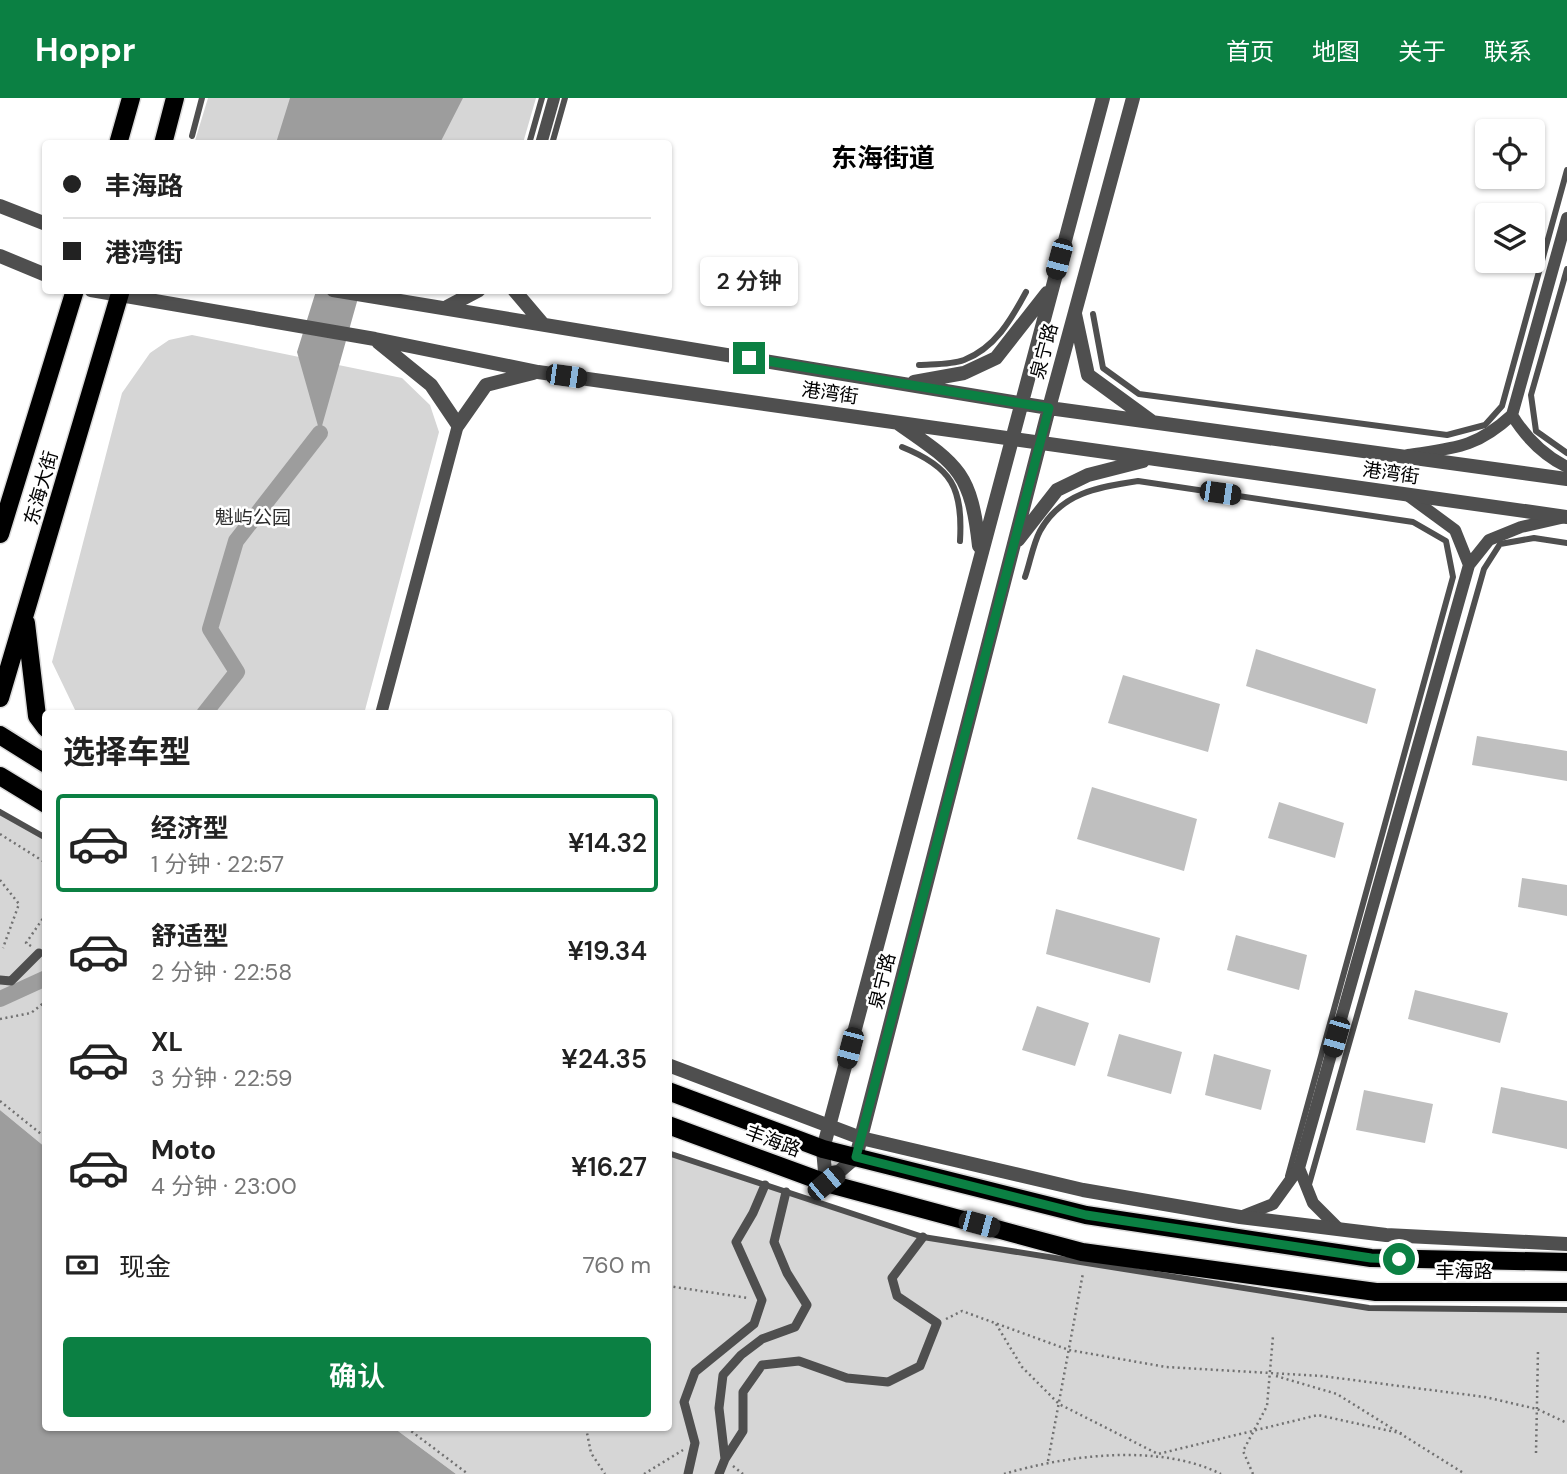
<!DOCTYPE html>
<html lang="zh">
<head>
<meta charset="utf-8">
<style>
  body { margin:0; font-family:"DM Sans","Noto Sans SC",sans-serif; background:#f6f6f6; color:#222; height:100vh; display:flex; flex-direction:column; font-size:26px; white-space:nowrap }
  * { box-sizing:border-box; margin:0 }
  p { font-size:23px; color:#767676 }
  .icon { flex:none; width:38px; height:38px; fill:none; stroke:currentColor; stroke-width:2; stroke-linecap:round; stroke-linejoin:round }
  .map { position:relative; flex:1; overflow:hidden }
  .details { position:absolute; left:42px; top:612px; width:630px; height:721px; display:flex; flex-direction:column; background:#fff; border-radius:7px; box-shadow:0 2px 5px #0004 }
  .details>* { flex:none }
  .top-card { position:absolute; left:42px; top:42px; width:630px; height:154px; border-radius:7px; box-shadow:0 2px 5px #0004; display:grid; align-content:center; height:154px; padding:0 21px; background:#fff }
  .tools { position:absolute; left:1475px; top:21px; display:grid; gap:14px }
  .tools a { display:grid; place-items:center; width:70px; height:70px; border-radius:7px; background:#fff; box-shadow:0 2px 5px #0004; font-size:35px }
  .end { position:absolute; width:32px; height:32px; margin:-16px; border:9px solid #0b8043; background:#fff; box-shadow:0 0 0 4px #fff }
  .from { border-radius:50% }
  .bubble { position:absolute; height:49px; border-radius:7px; background:#fff; box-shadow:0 2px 5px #0004; font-size:23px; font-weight:600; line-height:49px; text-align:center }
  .car { position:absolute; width:21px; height:42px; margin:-21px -10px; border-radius:9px; box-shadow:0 0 5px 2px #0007; background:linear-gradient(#222 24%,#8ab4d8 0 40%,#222 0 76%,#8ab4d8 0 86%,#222 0) }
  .top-card b { display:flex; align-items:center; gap:24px; height:66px; font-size:26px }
  .top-card b+b { border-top:2px solid #e0e0e0 }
  .top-card i { width:18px; height:18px; background:#222 }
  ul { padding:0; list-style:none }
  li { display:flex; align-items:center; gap:21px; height:98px; margin:0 14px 10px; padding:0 7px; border:4px solid transparent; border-radius:7px }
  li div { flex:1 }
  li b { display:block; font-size:26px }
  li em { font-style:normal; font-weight:600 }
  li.selected { border-color:#0b8043 }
  li>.icon { width:63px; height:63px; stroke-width:1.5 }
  h2 { padding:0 21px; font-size:32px; line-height:84px }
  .pay { display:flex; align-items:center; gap:18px; height:77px; padding:0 21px; font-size:26px }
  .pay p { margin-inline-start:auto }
  .cta { display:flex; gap:14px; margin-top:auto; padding:14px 21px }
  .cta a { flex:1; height:80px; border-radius:7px; background:#0b8043; color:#fff; font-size:28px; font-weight:600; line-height:80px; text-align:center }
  header { display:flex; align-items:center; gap:42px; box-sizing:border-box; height:98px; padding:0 35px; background:#0b8043; color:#fff }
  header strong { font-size:33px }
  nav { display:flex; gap:38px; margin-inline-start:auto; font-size:24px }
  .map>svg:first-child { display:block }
  .green { fill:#d6d6d6 }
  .water { fill:#9d9d9d }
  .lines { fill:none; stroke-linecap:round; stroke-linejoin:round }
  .canal { stroke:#9d9d9d; stroke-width:16 }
  .building { fill:#bfbfbf }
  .primary-casing { stroke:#dbdbdb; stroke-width:21 }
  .path { stroke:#717171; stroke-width:2.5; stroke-dasharray:2 3.5; stroke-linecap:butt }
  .service { stroke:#4f4f4f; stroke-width:6 }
  .pedestrian { stroke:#4f4f4f; stroke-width:9 }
  .minor { stroke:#4f4f4f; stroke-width:12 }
  .tertiary { stroke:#4f4f4f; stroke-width:14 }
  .primary { stroke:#000; stroke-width:18 }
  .route { stroke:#0b8043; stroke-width:9 }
  .labels { text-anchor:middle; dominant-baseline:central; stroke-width:5; stroke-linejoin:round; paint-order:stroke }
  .street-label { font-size:19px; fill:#000; stroke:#fff }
  .park-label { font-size:19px; fill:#2d2d2d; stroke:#fff }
  .district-label { font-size:26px; font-weight:bold; fill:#000; stroke:#fff }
</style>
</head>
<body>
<header>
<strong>Hoppr</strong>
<nav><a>首页</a><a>地图</a><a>关于</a><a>联系</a></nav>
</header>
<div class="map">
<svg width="1567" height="1376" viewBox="0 0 1567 1376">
  <rect width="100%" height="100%" fill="#fff"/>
  <path class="green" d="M208 0H536L523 45 194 46Z
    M192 237 402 280 430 307 439 334 364 616H77L52 564 122 295 150 255 169 242Z
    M0 714 45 740V1049L0 1012Z
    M669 1055 923 1139 1369 1210 1567 1212V1376H456L394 1330H668Z"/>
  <path class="water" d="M290 0H463L440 45H276Z
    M316 193H360L320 335 297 254Z
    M0 1012 45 1049 46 1330H394L456 1376H0Z"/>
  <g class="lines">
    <path class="canal" d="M204 616 237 574 210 531 236 443 320 335
      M0 901 46 880"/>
  </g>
  <path class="building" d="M1256 551 1376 591 1367 626 1246 588Z
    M1123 577 1220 606 1208 654 1108 625Z
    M1477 638 1567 653V683L1472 667Z
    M1092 689 1197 721 1184 773 1077 741Z
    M1279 704 1344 725 1335 760 1268 740Z
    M1522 780 1567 787V818L1518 809Z
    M1056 811 1160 840 1150 885 1046 856Z
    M1236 837 1307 857 1299 892 1227 872Z
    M1415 892 1508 915 1500 945 1408 921Z
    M1037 908 1089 925 1075 968 1022 952Z
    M1119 936 1182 954 1171 996 1107 978Z
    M1214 956 1271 972 1261 1012 1205 997Z
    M1501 989 1567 1003V1051L1492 1035Z
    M1364 992 1433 1006 1425 1045 1356 1032Z"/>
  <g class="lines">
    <defs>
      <path id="primary" d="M118 46 131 0
        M163 46 175 0
        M0 436 75 192
        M26 525 37 618 46 630
        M0 600 121 192
        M0 637 46 666
        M0 678 46 706
        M668 993 823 1051 1086 1117 1371 1160 1567 1164
        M668 1027 826 1085 1082 1154 1376 1194H1567"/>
    </defs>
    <use href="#primary" class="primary-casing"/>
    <path class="path" d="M0 736 46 765
      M0 782 19 806 3 850
      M31 848 26 845 46 816
      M0 921 31 915 46 903
      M0 1003 46 1040
      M668 1188 748 1200
      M946 1221 962 1213 1069 1252 1166 1269 1322 1278 1485 1299 1537 1311 1567 1325
      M996 1226 1022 1269 1059 1306 1158 1356 1318 1317 1404 1336
      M1276 1278 1337 1296 1465 1376
      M407 1330 468 1376
      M586 1330 591 1355 605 1376
      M1536 1355 1538 1253
      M1048 1363 1083 1175
      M733 1368 743 1376
      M644 1376 683 1352
      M1004 1376C1068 1357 1159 1345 1221 1376
      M1253 1376 1243 1353 1267 1308 1273 1238"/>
    <path class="service" d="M192 38 202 0
      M529 46 542 0
      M552 46 565 0
      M1567 171 1531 297 1536 333 1567 355
      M1093 216 1103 270 1139 296 1447 337 1485 327 1502 308 1567 72
      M919 267C933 266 951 267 964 262 995 250 1011 222 1026 194
      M902 349C952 369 963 390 960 443
      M1025 479C1030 465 1033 446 1040 433 1061 395 1098 389 1138 383L1413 424 1446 443 1453 479 1288 1078
      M0 714 46 740
      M668 1055 923 1139 1369 1210 1567 1212
      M1308 1090 1484 471 1500 446 1534 440 1567 445"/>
    <path class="pedestrian" d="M0 882 11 883 39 855
      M725 1361 743 1333V1294L762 1267 799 1263 847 1280 888 1284 920 1268 937 1225 897 1198 892 1180 923 1139
      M688 1376 695 1345 684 1304 695 1274 754 1226 762 1202 736 1144 753 1115 765 1087
      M719 1376 725 1361 719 1310 723 1277 741 1257 762 1241 795 1229 807 1207 787 1175 774 1144 786 1094"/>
    <path class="minor" d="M541 46 554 0
      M1512 317 1567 120
      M1408 357C1455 350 1476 350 1512 317 1526 340 1543 357 1567 369
      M1406 396 1455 432 1469 467 1489 442 1521 429 1561 420
      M381 616 458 327
      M1299 1070 1469 467
      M1240 1119 1273 1106 1299 1070 1313 1105 1339 1131"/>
    <path class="tertiary" d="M0 108 46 126
      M0 158 46 177
      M91 192 375 241 538 274 1567 419
      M333 192 1049 310 1567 381
      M514 192 542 225
      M447 209 479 192
      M1075 216 1088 277 1151 323
      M378 244 431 287 458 327 486 287 533 275
      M914 284 964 275 996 260 1047 195
      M899 326C958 367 971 374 979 448
      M1018 442 1057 392 1088 377 1143 363
      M668 967 861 1040 1083 1092 1240 1119 1386 1137 1567 1146
      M826 1085 856 1059 1049 310 1133 0
      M826 1085 823 1051 1103 0"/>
    <use href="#primary" class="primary"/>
  </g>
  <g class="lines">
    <path class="route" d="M749 260 1049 310 856 1059 1086 1117 1371 1160 1399 1161"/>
  </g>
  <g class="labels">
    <g class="street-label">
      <text transform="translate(1044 253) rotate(-75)">泉宁路</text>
      <text transform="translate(830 295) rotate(8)">港湾街</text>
      <text transform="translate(1391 375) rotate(8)">港湾街</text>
      <text transform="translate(41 390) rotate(-74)">东海大街</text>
      <text transform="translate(882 883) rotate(-76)">泉宁路</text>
      <text transform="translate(773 1043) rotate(20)">丰海路</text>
      <text x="1464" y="1173">丰海路</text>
    </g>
    <g class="park-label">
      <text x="253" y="419">魁屿公园</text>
    </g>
    <g class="district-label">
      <text x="883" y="60">东海街道</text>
    </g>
  </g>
</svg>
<div class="tools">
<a><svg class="icon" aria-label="locate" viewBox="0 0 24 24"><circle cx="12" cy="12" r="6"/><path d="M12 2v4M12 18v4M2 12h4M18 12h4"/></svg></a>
<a><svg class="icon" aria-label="layers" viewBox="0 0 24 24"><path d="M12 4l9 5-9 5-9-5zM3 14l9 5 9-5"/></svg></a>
</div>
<i class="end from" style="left:1399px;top:1161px"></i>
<i class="end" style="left:749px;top:260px"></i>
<div class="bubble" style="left:700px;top:159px;width:98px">2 分钟</div>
<i class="car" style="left:1059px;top:161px;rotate:195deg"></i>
<i class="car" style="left:566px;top:278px;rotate:98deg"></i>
<i class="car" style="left:1220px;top:395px;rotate:98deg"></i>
<i class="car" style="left:1336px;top:939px;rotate:196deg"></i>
<i class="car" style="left:850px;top:950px;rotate:195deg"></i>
<i class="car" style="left:826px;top:1085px;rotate:50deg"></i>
<i class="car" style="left:979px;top:1126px;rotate:105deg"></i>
<div class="top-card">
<b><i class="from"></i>丰海路</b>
<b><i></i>港湾街</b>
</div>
<section class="details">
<h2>选择车型</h2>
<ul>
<li class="selected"><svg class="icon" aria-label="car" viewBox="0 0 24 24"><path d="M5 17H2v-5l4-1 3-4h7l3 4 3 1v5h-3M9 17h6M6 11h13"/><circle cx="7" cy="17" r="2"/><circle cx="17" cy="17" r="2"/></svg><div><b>经济型</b><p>1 分钟 · 22:57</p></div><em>¥14.32</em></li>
<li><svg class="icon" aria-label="car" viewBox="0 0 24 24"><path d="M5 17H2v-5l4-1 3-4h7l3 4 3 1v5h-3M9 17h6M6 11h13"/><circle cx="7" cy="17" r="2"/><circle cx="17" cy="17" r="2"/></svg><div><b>舒适型</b><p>2 分钟 · 22:58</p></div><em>¥19.34</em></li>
<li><svg class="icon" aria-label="car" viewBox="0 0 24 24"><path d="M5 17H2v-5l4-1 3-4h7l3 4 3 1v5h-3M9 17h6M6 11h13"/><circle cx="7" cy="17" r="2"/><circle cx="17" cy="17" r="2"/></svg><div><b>XL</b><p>3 分钟 · 22:59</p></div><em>¥24.35</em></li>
<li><svg class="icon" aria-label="car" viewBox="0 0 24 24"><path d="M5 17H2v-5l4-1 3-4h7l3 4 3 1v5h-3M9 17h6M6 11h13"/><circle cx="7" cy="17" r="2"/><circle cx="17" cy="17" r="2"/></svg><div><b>Moto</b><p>4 分钟 · 23:00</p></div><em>¥16.27</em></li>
</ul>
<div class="pay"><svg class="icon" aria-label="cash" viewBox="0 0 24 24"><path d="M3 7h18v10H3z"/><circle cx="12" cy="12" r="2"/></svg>现金<p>760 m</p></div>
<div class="cta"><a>确认</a></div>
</section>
</div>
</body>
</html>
